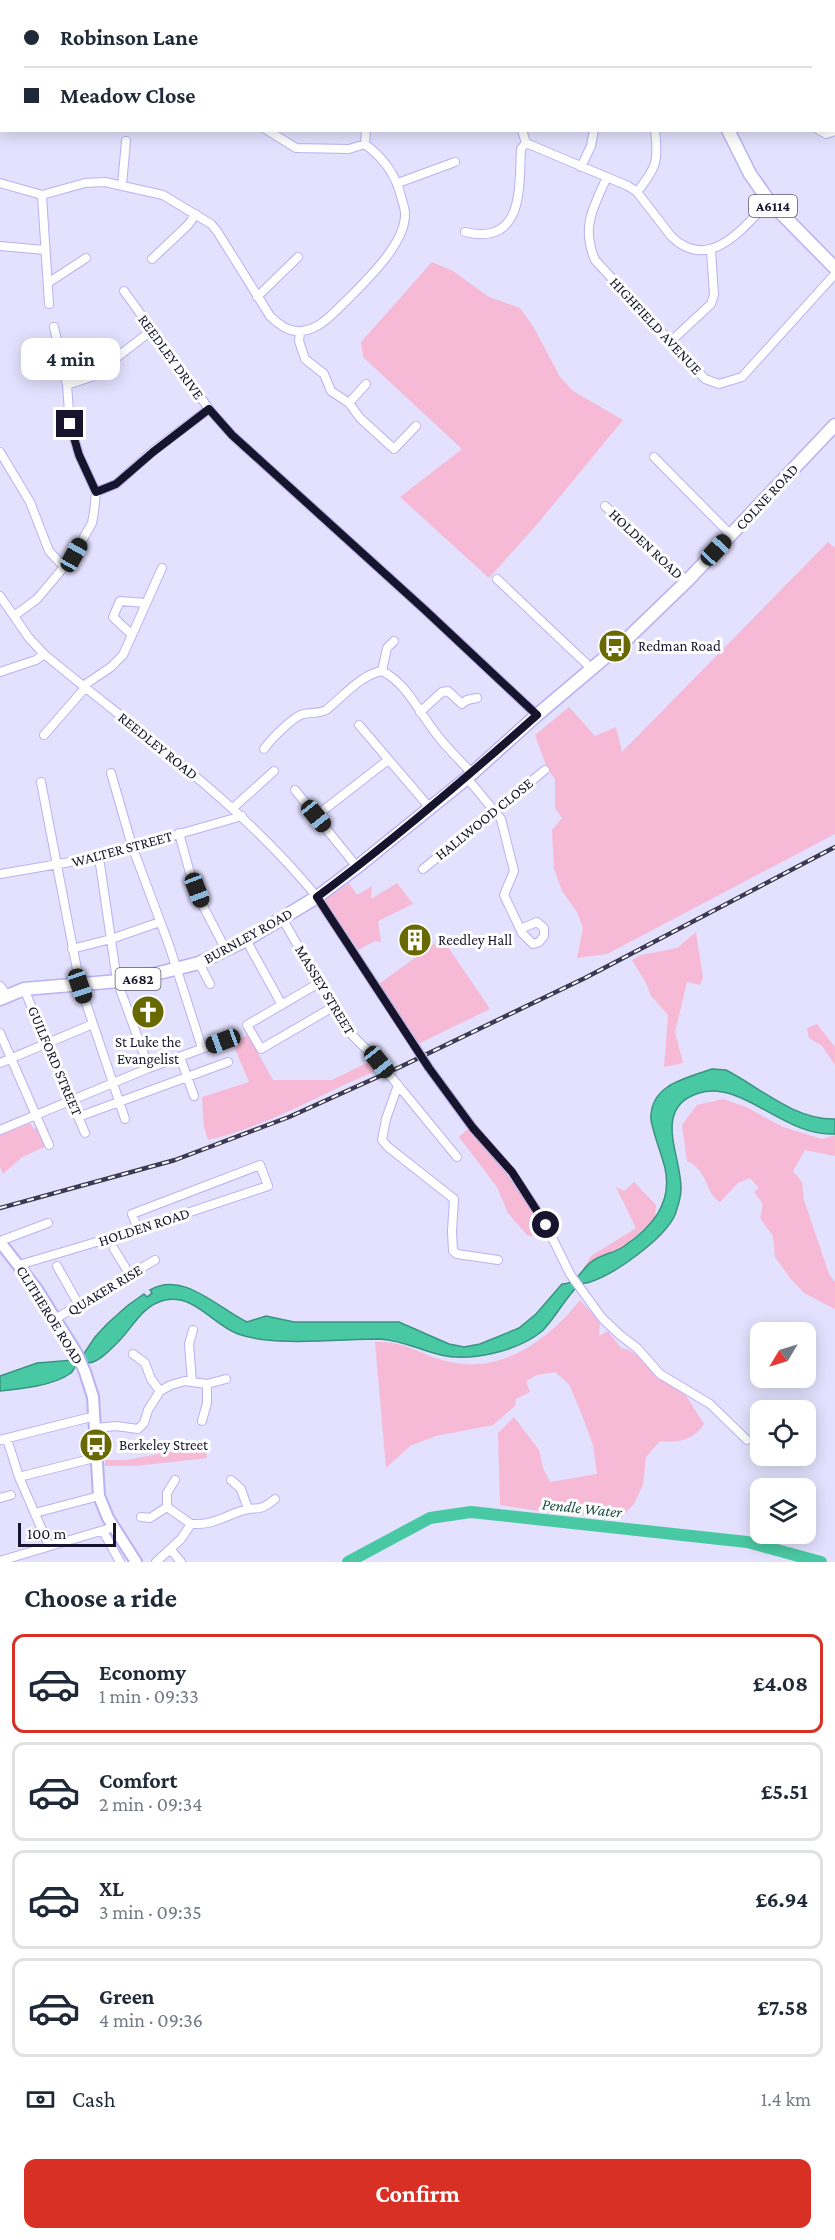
<!DOCTYPE html>
<html lang="en">
<head>
<meta charset="utf-8">
<style>
  body { margin:0; font-family:"Crimson Pro",serif; background:#f6f6f7; color:#1f2937; height:100vh; display:flex; flex-direction:column; font-size:22px; white-space:nowrap }
  * { box-sizing:border-box; margin:0 }
  p { font-size:20px; color:#747a83 }
  .icon { flex:none; width:33px; height:33px; fill:none; stroke:currentColor; stroke-width:2; stroke-linecap:round; stroke-linejoin:round }
  .map { position:relative; height:1562px; overflow:hidden }
  .panel { display:flex; flex-direction:column; background:#fff; flex:1 }
  .panel>* { flex:none }
  .hud { position:absolute; left:0px; top:0px; width:836px; height:132px; box-shadow:0 3px 15px #0003; display:grid; align-content:center; height:132px; padding:0 24px; background:#fff }
  .needle { width:39px; rotate:232deg }
  .buttons { position:absolute; left:750px; top:1322px; display:grid; gap:12px }
  .buttons a { display:grid; place-items:center; width:66px; height:66px; border-radius:12px; background:#fff; box-shadow:0 3px 15px #0003; font-size:30px }
  .scale { position:absolute; left:18px; bottom:15px; width:98px; box-sizing:border-box; padding-left:6px; border:3px solid #18142d; border-top:0; font-size:16px; line-height:21px; white-space:nowrap; color:#18142d; -webkit-text-stroke:4px #fff; paint-order:stroke }
  .end { position:absolute; width:27px; height:27px; margin:-14px; border:8px solid #18142d; background:#fff; box-shadow:0 0 0 3px #fff }
  .from { border-radius:50% }
  .bubble { position:absolute; height:42px; border-radius:12px; background:#fff; box-shadow:0 3px 15px #0003; font-size:20px; font-weight:700; line-height:42px; text-align:center }
  .car { position:absolute; width:18px; height:36px; margin:-18px -9px; border-radius:8px; box-shadow:0 0 4px 2px #0007; background:linear-gradient(#222 24%,#8ab4d8 0 40%,#222 0 76%,#8ab4d8 0 86%,#222 0) }
  .hud b { display:flex; align-items:center; gap:21px; height:57px; font-size:22px }
  .hud b+b { border-top:2px solid #e0e1e3 }
  .hud i { width:15px; height:15px; background:#1f2937 }
  ul { padding:0; list-style:none }
  li { display:flex; align-items:center; gap:18px; height:99px; margin:0 12px 9px; padding:0 12px; border:3px solid #e0e1e3; border-radius:12px }
  li div { flex:1 }
  li b { display:block; font-size:22px }
  li em { font-style:normal; font-weight:700 }
  li.current { border-color:#d93025 }
  li>.icon { width:54px; height:54px; stroke-width:1.5 }
  h2 { padding:0 24px; font-size:27px; line-height:72px }
  .pay { display:flex; align-items:center; gap:15px; height:66px; padding:0 24px; font-size:22px }
  .pay p { margin-inline-start:auto }
  .cta { display:flex; gap:12px; margin-top:auto; padding:12px 24px }
  .cta a { flex:1; height:69px; border-radius:12px; background:#d93025; color:#fff; font-size:24px; font-weight:700; line-height:69px; text-align:center }
  .map>svg:first-child { display:block }
  .green { fill:#f6bad6 }
  .water { fill:#49c9a3; stroke:#3a9380; stroke-width:1.5 }
  .lines { fill:none; stroke-linecap:round; stroke-linejoin:round }
  .river { stroke:#49c9a3; stroke-width:12 }
  .minor-casing { stroke:#b9b1f4; stroke-width:10 }
  .major-casing { stroke:#b9b1f4; stroke-width:14 }
  .highway-casing { stroke:#b9b1f4; stroke-width:15 }
  .minor { stroke:#fff; stroke-width:8 }
  .major { stroke:#fff; stroke-width:10 }
  .highway { stroke:#fff; stroke-width:12 }
  .rail-casing { stroke:#3d3953; stroke-width:4.5 }
  .rail { stroke:#fff; stroke-width:2; stroke-dasharray:7; stroke-linecap:butt }
  .minor-bridge-casing { stroke:#b9b1f4; stroke-width:10; stroke-linecap:butt }
  .minor-bridge { stroke:#fff; stroke-width:8 }
  .route { stroke:#18142d; stroke-width:8 }
  .labels { text-anchor:middle; dominant-baseline:central; stroke-width:6; stroke-linejoin:round; paint-order:stroke }
  .shield { fill:#fff; stroke:#5d5a6c; stroke-width:1.5 }
  .shield-label { font-size:14px; font-weight:bold; fill:#18142d }
  .street-label { font-size:15px; fill:#18142d; stroke:#fff }
  .poi-label { font-size:15px; fill:#18142d; stroke:#fff; text-anchor:start }
  .water-label { font-size:16px; font-style:italic; fill:#1b4f3f; stroke:#fff }
</style>
</head>
<body>
<div class="map">
<svg width="835" height="1562" viewBox="0 0 835 1562">
  <rect width="100%" height="100%" fill="#e3e1fd"/>
  <path class="green" d="M432 262 453 271 489 297 520 308 533 326 560 377 573 391 623 420 539 522 489 578 400 497 462 449 363 357 361 342Z
    M828 542 835 548V834L607 954 577 958 583 928 577 912 562 891 554 869 552 830 562 818 555 808V779L547 768 535 735 569 707 595 736 616 727 622 752Z
    M349 883 357 895 372 886 371 899 397 883 413 904 378 921 381 942 375 941 358 950 324 900Z
    M696 932 703 977 700 985 687 982 675 1032 683 1063 664 1067 668 1015 651 996 646 983 632 960 641 955 677 948Z
    M442 938 490 1009 418 1044 379 984Z
    M817 1024 835 1047V1065L822 1046 809 1038 807 1028Z
    M248 1035 273 1080H332L373 1060 380 1069C322 1093 269 1126 208 1140L204 1127 202 1097 249 1082 232 1042Z
    M723 1099 746 1107 783 1127 822 1139 835 1135V1156L805 1150 793 1171 802 1182 804 1200 829 1274 835 1282V1309L804 1293 790 1278 775 1257 773 1236 760 1218 763 1204 754 1192 759 1188 750 1178 738 1183 720 1202C705 1194 709 1171 687 1161L682 1125 697 1105Z
    M30 1123 34 1129 37 1127 45 1147 22 1157 3 1174 0 1167V1135Z
    M470 1127 528 1200 550 1241 527 1235 508 1213 497 1187 459 1137Z
    M634 1182 656 1205 655 1219 622 1248 593 1260 581 1272 591 1256 636 1228 616 1187 624 1191Z
    M580 1300 600 1322 599 1336 608 1331 621 1348 629 1350 646 1361 659 1378 683 1391 704 1424C694 1440 678 1443 660 1441L646 1457 643 1485 634 1504 621 1518H603L570 1512 552 1513 500 1505 498 1433 514 1417 539 1450 543 1468 550 1482 597 1474 593 1445 582 1415 569 1384 555 1372 537 1375 526 1381 530 1392 516 1399 515 1406 493 1425 436 1436 410 1446 386 1468 375 1342C408 1341 421 1356 450 1362 503 1374 549 1339 580 1300Z
    M205 1445 207 1458 135 1466H105V1460H126Z"/>
  <path class="water" d="M712 1069 726 1070C761 1088 794 1120 835 1119V1134C784 1137 743 1080 699 1093 651 1108 682 1157 681 1189 681 1198 678 1206 675 1215 664 1239 615 1274 590 1282 586 1284 586 1282 581 1284 572 1287 553 1322 541 1332 517 1351 471 1362 441 1355 419 1350 405 1341 380 1339 341 1339 274 1347 238 1334 213 1325 195 1294 165 1300 140 1306 132 1330 115 1345 109 1351 102 1359 93 1362 88 1364 82 1361 76 1366 74 1368 73 1371 71 1373 53 1386 21 1389 0 1391V1376L37 1363 74 1360 83 1355 95 1337 107 1324 127 1306 144 1294 147 1297 152 1293 150 1290C183 1270 219 1309 247 1322L266 1316 294 1322H399L449 1344 464 1347 480 1344 519 1328 536 1314 562 1284C578 1284 582 1267 594 1260 603 1254 614 1253 623 1247 651 1228 673 1204 665 1168 661 1152 654 1136 651 1120 649 1085 686 1078 712 1069Z"/>
  <g class="lines">
    <path class="river" d="M348 1562 430 1518 471 1512 747 1542 821 1562"/>
    <defs>
      <path id="minor" d="M825 0 826 2
        M52 2 54 0
        M84 2 86 0
        M638 2V0
        M777 2V0
        M834 12 835 13
        M0 43 2 41
        M0 59 2 58
        M522 130 526 143
        M819 130 826 134 835 131
        M526 143 628 186 637 192 671 236C709 274 744 227 769 201
        M365 144 366 130
        M581 167 591 146 594 130
        M607 177C593 208 581 227 595 260L705 379 719 384 742 377 835 274
        M0 183 42 195 85 183 105 182 163 195 211 224 217 231 270 316C278 324 290 333 302 331 321 329 334 312 347 300 366 281 406 243 405 214 405 208 402 201 401 196 395 173 383 158 365 144L349 149 296 148 267 130
        M398 183 455 162
        M122 185 126 141
        M637 192C656 168 659 162 655 130
        M42 195 49 304
        M465 232C524 246 519 188 521 149L526 143
        M0 246 45 250
        M152 259 188 225 196 214
        M48 283 86 258
        M124 291 209 409 232 435 425 610 537 715
        M257 297 298 257
        M300 332 299 341 305 359 324 374 331 391 349 403 360 418 394 449 416 426
        M669 343 711 304 714 295 711 250
        M67 385 91 377 151 331
        M349 403 366 384
        M0 452 30 502 49 551 64 567
        M654 457 731 535
        M96 492 116 484 153 451 209 409
        M605 506 687 581
        M497 579 592 669
        M0 596 29 638 44 654C138 732 240 802 317 897L415 1046
        M14 616 37 599 74 555 92 523 94 512 96 492 79 455 70 425 67 385 54 327
        M132 635 113 617 120 601 146 603
        M382 671C406 683 418 710 434 731 445 746 459 760 472 773
        M382 671 387 648 394 641
        M0 672 36 660 44 654
        M83 686 111 667 123 655 162 568
        M420 712 442 692 448 691 462 704 467 700 477 698
        M359 725 430 808
        M44 735 85 688
        M264 749C271 739 293 717 303 714 311 712 318 714 326 710 343 697 360 675 382 671
        M111 773 132 846 169 945 202 1048
        M467 778 501 819 514 871 504 895 522 933 533 944 539 942 544 936V928L537 922 520 929
        M41 782 80 985 125 1119
        M295 790 357 867
        M233 808 274 771
        M316 816 388 760
        M179 833 190 873 203 906 226 950
        M99 857 117 981 149 1068
        M423 869 545 770
        M0 874 99 857 242 816
        M282 918 345 1028 379 1062
        M246 940 282 1005
        M72 949 111 939 160 922
        M199 963 210 984
        M319 983 247 1025 261 1049 333 1007
        M0 986 7 995
        M24 989 85 1133
        M0 1033 49 1145
        M180 1057 194 1096
        M0 1063 93 1024
        M429 1068 473 1128 511 1172 544 1221 570 1274 602 1318 620 1335 637 1348 660 1374 710 1404 747 1440
        M397 1084 457 1157
        M398 1085 386 1119 382 1140 388 1147 454 1199 452 1231 453 1251 457 1254 498 1260
        M78 1117 228 1062
        M0 1130 149 1068 223 1041
        M0 1241 48 1223
        M114 1249 130 1275
        M19 1265 130 1232 268 1186 260 1165 132 1214 138 1229
        M57 1266 79 1305
        M55 1319 155 1260
        M133 1354 145 1363 151 1379 160 1391
        M192 1382 189 1344 193 1330
        M202 1421 207 1403V1384
        M96 1428 116 1426 138 1429 144 1423 148 1410 160 1391 171 1385 185 1381 207 1384 226 1379
        M7 1439 19 1477 49 1546
        M0 1440 95 1416
        M19 1477 98 1457
        M175 1480 167 1493V1507L191 1524
        M231 1480 241 1489 248 1509
        M0 1498 11 1495
        M35 1513 99 1496
        M141 1517 150 1518 167 1507
        M103 1531 120 1562
        M171 1550 181 1562
        M0 1561 114 1527
        M156 1562 181 1539 191 1524C213 1525 221 1518 241 1511 257 1505 257 1514 275 1499"/>
      <path id="major" d="M0 1242 36 1288 77 1354 85 1372 93 1397 99 1496 108 1518 136 1562"/>
      <path id="highway" d="M703 2V0
        M728 130 750 174 769 201 835 268
        M0 999 24 989 131 980 199 963 246 940 317 897 357 867 467 778 537 715 628 638 687 581 835 425"/>
    </defs>
    <use href="#minor" class="minor-casing"/>
    <use href="#major" class="major-casing"/>
    <use href="#highway" class="highway-casing"/>
    <use href="#minor" class="minor"/>
    <use href="#major" class="major"/>
    <use href="#highway" class="highway"/>
    <defs>
      <path id="rail" d="M0 1208 175 1160 289 1117 400 1067 585 978 835 847"/>
    </defs>
    <use href="#rail" class="rail-casing"/>
    <use href="#rail" class="rail"/>
    <defs>
      <path id="minor-bridge" d="M415 1046 429 1068
        M379 1062 396 1083"/>
    </defs>
    <use href="#minor-bridge" class="minor-bridge-casing"/>
    <use href="#minor-bridge" class="minor-bridge"/>
  </g>
  <g class="lines">
    <path class="route" d="M70 424 79 455 96 492 116 484 153 452 209 409 232 435 425 610 537 715C466 778 394 840 317 897L429 1068 473 1128 512 1172 546 1225"/>
  </g>
  <defs>
    <symbol id="bus-disc" viewBox="-11 -11 22 22"><circle r="9.5" fill="#696904" stroke="#fff"/><path d="M-5-6H5V4H4V6H2V4H-2V6H-4V4H-5ZM-3.5-4V0h7V-4ZM-3.5 1.2v1.5H-2V1.2ZM2 1.2v1.5H3.5V1.2Z" fill="#fff"/></symbol>
    <symbol id="building-disc" viewBox="-11 -11 22 22"><circle r="9.5" fill="#696904" stroke="#fff"/><path d="M-4-6H4V6H1V3H-1V6H-4ZM-2.5-4.3h1.7v1.8h-1.7ZM.8-4.3h1.7v1.8H.8ZM-2.5-1h1.7V.8h-1.7ZM.8-1h1.7V.8H.8Z" fill="#fff"/></symbol>
    <symbol id="church-disc" viewBox="-11 -11 22 22"><circle r="9.5" fill="#696904" stroke="#fff"/><path d="M-1.2-6h2.4v3.5h3.3v2.4h-3.3V6h-2.4V-.1h-3.3v-2.4h3.3Z" fill="#fff"/></symbol>
  </defs>
  <g fill-rule="evenodd">
    <use href="#bus-disc" x="596" y="627" width="38" height="38"/>
    <use href="#building-disc" x="396" y="921" width="38" height="38"/>
    <use href="#church-disc" x="129" y="993" width="38" height="38"/>
    <use href="#bus-disc" x="77" y="1426" width="38" height="38"/>
  </g>
  <g class="labels">
    <g class="shield">
      <rect x="749" y="195" width="48" height="22" rx="4.5"/>
      <rect x="115.5" y="968" width="45" height="22" rx="4.5"/>
    </g>
    <g class="shield-label">
      <text x="773" y="206">A6114</text>
      <text x="138" y="979">A682</text>
    </g>
    <g class="street-label">
      <text transform="translate(656 326) rotate(47)">HIGHFIELD AVENUE</text>
      <text transform="translate(171 357) rotate(54)">REEDLEY DRIVE</text>
      <text transform="translate(767 497) rotate(-47)">COLNE ROAD</text>
      <text transform="translate(646 544) rotate(43)">HOLDEN ROAD</text>
      <text transform="translate(158 746) rotate(39)">REEDLEY ROAD</text>
      <text transform="translate(484 819) rotate(-39)">HALLWOOD CLOSE</text>
      <text transform="translate(122 849) rotate(-15)">WALTER STREET</text>
      <text transform="translate(248 936) rotate(-29)">BURNLEY ROAD</text>
      <text transform="translate(325 990) rotate(59)">MASSEY STREET</text>
      <text transform="translate(55 1061) rotate(67)">GUILFORD STREET</text>
      <text transform="translate(144 1227) rotate(-18)">HOLDEN ROAD</text>
      <text transform="translate(105 1290) rotate(-31)">QUAKER RISE</text>
      <text transform="translate(50 1315) rotate(58)">CLITHEROE ROAD</text>
    </g>
    <g class="poi-label">
      <text x="638" y="646">Redman Road</text>
      <text x="438" y="940">Reedley Hall</text>
      <text x="148" y="1042" text-anchor="middle">St Luke the<tspan x="148" dy="17">Evangelist</tspan></text>
      <text x="119" y="1445">Berkeley Street</text>
    </g>
    <g class="water-label">
      <text transform="translate(582 1508) rotate(6)">Pendle Water</text>
    </g>
  </g>
</svg>
<div class="buttons">
<a><svg class="needle" viewBox="-14 -14 28 28"><path d="M0-13l5 13h-10z" fill="#e53935"/><path d="M0 13l5-13h-10z" fill="#747a83"/></svg></a>
<a><svg class="icon" aria-label="locate" viewBox="0 0 24 24"><circle cx="12" cy="12" r="6"/><path d="M12 2v4M12 18v4M2 12h4M18 12h4"/></svg></a>
<a><svg class="icon" aria-label="layers" viewBox="0 0 24 24"><path d="M12 4l9 5-9 5-9-5zM3 14l9 5 9-5"/></svg></a>
</div>
<div class="scale">100 m</div>
<i class="end from" style="left:546px;top:1225px"></i>
<i class="end" style="left:70px;top:424px"></i>
<div class="bubble" style="left:21px;top:338px;width:99px">4 min</div>
<i class="car" style="left:716px;top:550px;rotate:43deg"></i>
<i class="car" style="left:74px;top:555px;rotate:29deg"></i>
<i class="car" style="left:316px;top:816px;rotate:141deg"></i>
<i class="car" style="left:197px;top:890px;rotate:159deg"></i>
<i class="car" style="left:80px;top:986px;rotate:161deg"></i>
<i class="car" style="left:223px;top:1041px;rotate:250deg"></i>
<i class="car" style="left:379px;top:1062px;rotate:141deg"></i>
<div class="hud">
<b><i class="from"></i>Robinson Lane</b>
<b><i></i>Meadow Close</b>
</div>
</div>
<section class="panel">
<h2>Choose a ride</h2>
<ul>
<li class="current"><svg class="icon" aria-label="car" viewBox="0 0 24 24"><path d="M5 17H2v-5l4-1 3-4h7l3 4 3 1v5h-3M9 17h6M6 11h13"/><circle cx="7" cy="17" r="2"/><circle cx="17" cy="17" r="2"/></svg><div><b>Economy</b><p>1 min · 09:33</p></div><em>£4.08</em></li>
<li><svg class="icon" aria-label="car" viewBox="0 0 24 24"><path d="M5 17H2v-5l4-1 3-4h7l3 4 3 1v5h-3M9 17h6M6 11h13"/><circle cx="7" cy="17" r="2"/><circle cx="17" cy="17" r="2"/></svg><div><b>Comfort</b><p>2 min · 09:34</p></div><em>£5.51</em></li>
<li><svg class="icon" aria-label="car" viewBox="0 0 24 24"><path d="M5 17H2v-5l4-1 3-4h7l3 4 3 1v5h-3M9 17h6M6 11h13"/><circle cx="7" cy="17" r="2"/><circle cx="17" cy="17" r="2"/></svg><div><b>XL</b><p>3 min · 09:35</p></div><em>£6.94</em></li>
<li><svg class="icon" aria-label="car" viewBox="0 0 24 24"><path d="M5 17H2v-5l4-1 3-4h7l3 4 3 1v5h-3M9 17h6M6 11h13"/><circle cx="7" cy="17" r="2"/><circle cx="17" cy="17" r="2"/></svg><div><b>Green</b><p>4 min · 09:36</p></div><em>£7.58</em></li>
</ul>
<div class="pay"><svg class="icon" aria-label="cash" viewBox="0 0 24 24"><path d="M3 7h18v10H3z"/><circle cx="12" cy="12" r="2"/></svg>Cash<p>1.4 km</p></div>
<div class="cta"><a>Confirm</a></div>
</section>
</body>
</html>
